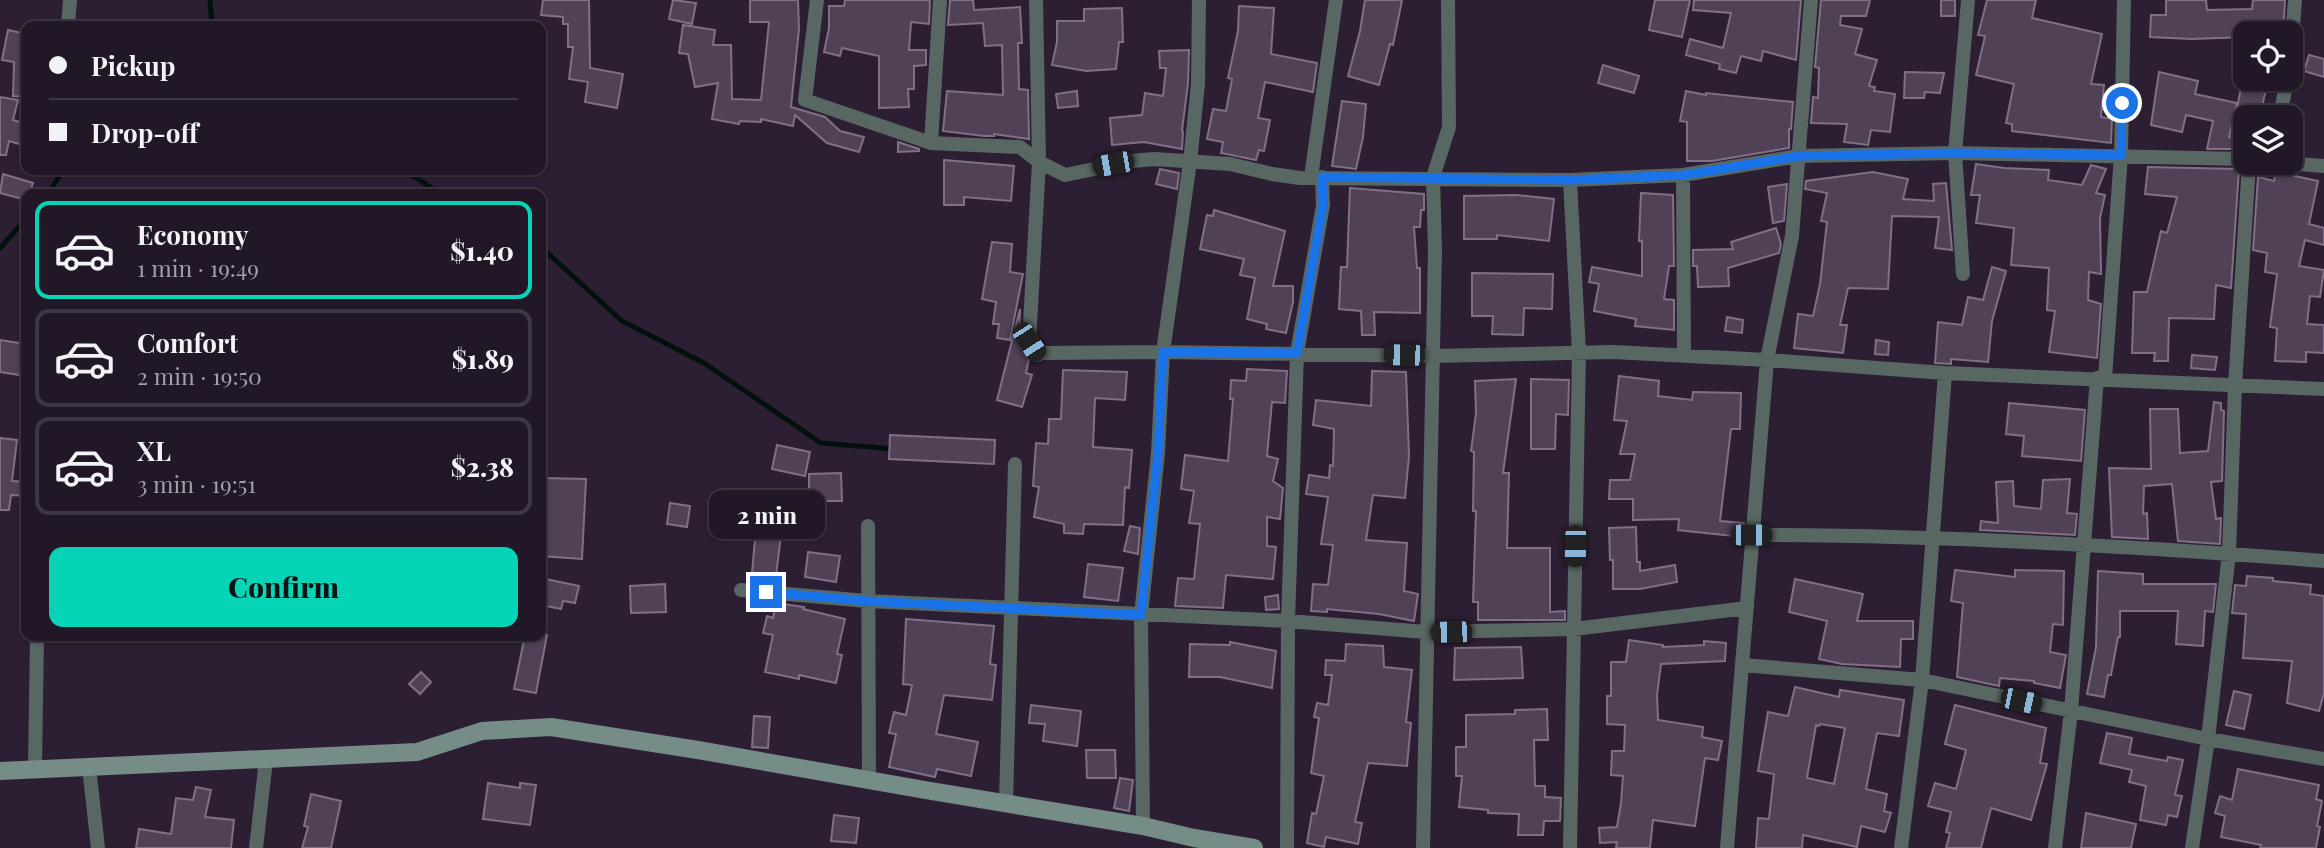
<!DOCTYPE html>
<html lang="en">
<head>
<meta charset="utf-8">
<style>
  body { margin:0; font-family:"Playfair Display",serif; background:#2e2432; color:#f1f3f6; height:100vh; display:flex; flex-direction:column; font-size:26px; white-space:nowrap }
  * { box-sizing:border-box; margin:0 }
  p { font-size:23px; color:#a29fa7 }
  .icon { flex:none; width:38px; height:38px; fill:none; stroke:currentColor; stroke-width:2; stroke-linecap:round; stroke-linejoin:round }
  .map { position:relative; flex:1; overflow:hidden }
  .side { position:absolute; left:21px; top:189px; width:525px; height:452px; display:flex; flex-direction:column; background:#221726; border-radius:14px; box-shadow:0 2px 5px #0004,0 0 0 2px #3f3643 }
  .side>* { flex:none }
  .guide { position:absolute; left:21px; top:21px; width:525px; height:154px; border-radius:14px; box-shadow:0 2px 5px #0004,0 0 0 2px #3f3643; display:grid; align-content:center; height:154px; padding:0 28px; background:#221726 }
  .controls { position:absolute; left:2233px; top:21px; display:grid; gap:14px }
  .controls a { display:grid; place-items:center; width:70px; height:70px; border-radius:14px; background:#221726; box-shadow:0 2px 5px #0004,0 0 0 2px #3f3643; font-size:35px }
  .end { position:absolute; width:32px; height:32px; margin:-16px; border:9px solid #1a73e8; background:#fff; box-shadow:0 0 0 4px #fff }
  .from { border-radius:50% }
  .bubble { position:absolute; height:49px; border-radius:14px; background:#221726; box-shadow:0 2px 5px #0004,0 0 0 2px #3f3643; font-size:23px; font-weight:800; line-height:49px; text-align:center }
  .car { position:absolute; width:21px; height:42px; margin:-21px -10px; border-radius:9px; box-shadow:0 0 5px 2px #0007; background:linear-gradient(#222 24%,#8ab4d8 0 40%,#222 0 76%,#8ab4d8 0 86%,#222 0) }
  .guide b { display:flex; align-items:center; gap:24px; height:66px; font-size:26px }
  .guide b+b { border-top:2px solid #3f3643 }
  .guide i { width:18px; height:18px; background:#f1f3f6 }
  ul { padding:12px 0 0; list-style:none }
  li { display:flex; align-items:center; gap:21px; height:98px; margin:0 14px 10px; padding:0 14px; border:4px solid #3f3643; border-radius:14px }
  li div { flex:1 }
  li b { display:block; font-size:26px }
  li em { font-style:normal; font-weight:800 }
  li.current { border-color:#05d5b6 }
  li>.icon { width:63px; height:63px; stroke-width:1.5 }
  .action { display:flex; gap:14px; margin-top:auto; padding:14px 28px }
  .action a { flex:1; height:80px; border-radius:14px; background:#05d5b6; color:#111; font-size:28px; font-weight:800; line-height:80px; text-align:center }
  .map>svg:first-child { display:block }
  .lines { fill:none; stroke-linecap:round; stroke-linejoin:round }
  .stream { stroke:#02110d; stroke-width:5 }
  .building { fill:#504156; stroke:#806f86; stroke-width:2; fill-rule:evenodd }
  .street { stroke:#596763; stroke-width:14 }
  .secondary { stroke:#768c86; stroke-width:18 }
  .route { stroke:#1a73e8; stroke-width:9 }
</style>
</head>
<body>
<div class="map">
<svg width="2324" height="848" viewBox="0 0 2324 848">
  <rect width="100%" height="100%" fill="#2d1f33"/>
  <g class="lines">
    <path class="stream" d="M210 0 212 26
      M404 170 441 194
      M48 194 63 170
      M541 247 622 321 704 363 821 443 894 449
      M0 248 26 219"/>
  </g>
  <path class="building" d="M543 0H589L590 68 623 74 617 108 585 102 588 82 569 79 573 47H568V24H563V17L541 15Z
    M673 0 696 3 692 24 669 19Z
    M750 0H798L799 29 791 107 825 117 840 131 864 137 859 152 827 143 795 115 793 126 761 119V122L740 121 739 124 712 119 718 83 695 87 688 54 679 53 683 25 715 30 713 45H731L732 99 761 100 769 22H750Z
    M845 0H930L929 24 911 22 909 50H926V65L914 66V89H908L909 107 879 108V56L842 48 840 56 824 52 829 28V6H844Z
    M950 0H973L974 10 1020 7 1022 43H1018L1019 89 1028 90 1029 139 994 134V136H984L943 131 947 91 1003 95 1002 45 985 46 983 23 948 25Z
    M1365 0H1402L1393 45 1390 44 1379 85 1348 76 1360 31Z
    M1655 0H1690L1682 37 1649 30Z
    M1694 0H1801L1796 60 1763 51 1761 61 1741 56 1736 73 1719 69 1720 64 1686 55 1690 39 1723 48 1731 13 1693 10Z
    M1821 0H1870L1866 16H1841L1840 25 1862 29 1855 54 1877 60 1869 86 1875 87 1874 91 1895 94 1890 132 1871 130 1868 145 1844 142 1847 124 1811 123 1813 97 1818 98 1819 68 1815 67Z
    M1941 0H1955V16H1941Z
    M1987 0H2036L2032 18 2102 34 2091 84 2104 85 2101 117 2112 119 2111 143 2012 131V124L2006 123 2014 84 1976 75 1985 36 1978 35Z
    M2166 0H2206L2207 10 2252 9 2253 0H2285L2283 33H2245V37L2192 39 2150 37 2151 15H2166Z
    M1239 6 1274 8 1271 54 1317 63 1313 92 1265 82 1258 118 1270 120 1264 151 1259 150 1256 160 1221 153 1223 142 1207 139 1213 109 1226 111 1232 79 1228 78 1238 31Z
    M1122 8 1123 42H1119L1116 69 1086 71 1052 65 1057 42V21H1084V9Z
    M8 30 26 34V97L13 96 14 62 2 60Z
    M1189 50 1188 83 1182 131 1183 132 1182 149 1144 142 1112 145 1110 118 1142 115 1145 93 1163 96 1166 68H1160L1159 51Z
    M2309 55 2324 59V77L2304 71Z
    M1603 65 1639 76 1634 93 1598 83Z
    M1905 72 1944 73 1940 93 1925 92 1924 98H1904Z
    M2159 72 2198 81 2195 94 2237 103 2229 137 2245 141V149H2207L2213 121 2186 115 2182 132 2151 125Z
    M2243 79H2268L2260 117 2236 112Z
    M1077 91 1078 106 1058 108 1056 94Z
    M1686 91 1706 95V93L1793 102 1791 129H1789V148L1712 161H1687V122L1680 121Z
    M0 97 18 100 13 120 26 124V146L9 141 6 155H0Z
    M1342 101 1366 104 1363 137 1356 169 1332 166Z
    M898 142 919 149V151L898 152Z
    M944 160 1014 166 1011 201 964 197V205H944Z
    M1976 164 2004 168 2049 170 2048 180 2082 185 2091 165 2106 169 2096 193 2105 195 2100 218 2101 274 2089 272 2088 300 2101 304 2097 358 2049 352 2055 311 2047 310 2049 268 2011 265 2014 228 1976 223 1980 195H1971Z
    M2148 167 2239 169 2231 288 2216 285 2214 319 2169 318 2168 361H2154L2155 353H2132L2134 292H2147L2161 231 2167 233 2177 197 2145 194Z
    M1160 169 1179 173 1177 189 1156 184Z
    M1873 172 1908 179 1903 199 1934 201 1933 184 1946 183 1952 250 1935 248 1939 217 1892 216 1888 289 1848 288 1840 325H1847L1843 353 1794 348 1798 314 1813 316 1820 284 1827 222 1821 221 1827 193 1805 189 1806 181Z
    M2276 172 2318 181 2309 224 2324 228V245L2305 240 2299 266 2324 270 2320 297 2310 296 2307 324 2324 325V353L2306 352V362L2275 361 2277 328 2270 327 2277 274 2265 272 2267 253 2253 250 2258 177 2274 181Z
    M3 174 33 183 29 194H26V200L0 193Z
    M1787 184 1784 221 1773 223 1768 187Z
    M1350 188 1424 194V210H1421L1420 227H1414L1417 268H1420V313L1374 312 1375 335H1362L1361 311 1339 309 1341 267H1347Z
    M1641 193 1673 195 1674 266H1669L1664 299 1674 300V330L1635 326 1636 319 1594 311 1599 284 1589 282 1592 267 1642 276V241H1639Z
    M1516 195 1554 199 1549 241 1497 235V239H1464V196Z
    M1214 210 1285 231 1273 286H1293V302L1286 333 1266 329 1267 324 1247 319 1255 278 1240 275 1244 259 1200 249 1207 215 1213 216Z
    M1776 228 1781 244 1779 253 1728 268 1729 286 1698 287 1697 266H1693V250L1733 249 1731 242Z
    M992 242 1012 244 1010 272 1023 274 1010 340 997 338 999 324H993L996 302 982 299Z
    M1992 267 2006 271 1992 321 1988 362 1951 359V364L1935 363 1938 322 1962 325 1968 297 1983 300Z
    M1472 273 1553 274 1552 309 1524 308 1523 335 1492 334 1493 316H1472Z
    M1020 309 1019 342 1029 359 1026 373 1032 375 1022 407 997 400Z
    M1727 317 1743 320 1742 333 1725 331Z
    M0 340 26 344V376L0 372Z
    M1876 340 1889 342 1888 355 1875 354Z
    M2192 355 2217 357 2215 370 2191 368Z
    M1247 369 1287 371 1285 403 1272 402 1267 456 1278 459 1273 481 1283 488 1280 519 1267 517V546L1276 547 1273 579 1226 575 1223 608 1175 606 1178 578 1194 579 1200 524 1189 523 1194 491 1181 489 1185 455 1228 461 1233 399H1230L1231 380 1246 381Z
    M1063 370 1127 372 1125 400 1095 398 1093 447 1132 450 1129 488 1125 487 1123 525 1084 524 1083 534 1064 533V524L1034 517 1039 487 1033 486 1036 443 1048 444 1049 419H1061Z
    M1372 371 1406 372 1409 456 1405 498 1373 495 1366 540 1407 543 1404 591 1418 594 1414 621 1379 614 1327 609V612L1311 611 1313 584 1328 585 1333 545 1321 544 1328 497 1306 494 1309 475 1329 478 1330 465 1333 466 1334 429 1313 425 1316 400 1371 406Z
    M1619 376 1659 381 1658 396 1692 400 1693 392 1741 393 1740 429H1731L1720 521 1744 523 1742 537 1678 530 1679 519 1633 520V499H1609L1610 480H1630L1635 454H1620L1627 421 1614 420Z
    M1516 379 1503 473H1509L1507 548H1550V612L1565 611V620H1478V602H1473L1476 511H1473L1474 452 1471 451 1476 413 1475 381Z
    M1531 379 1569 380 1568 415 1556 414 1555 449H1531Z
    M2214 402 2221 403V410L2224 411 2222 481 2211 482 2216 519 2221 518 2220 544 2178 541 2172 484 2144 486 2143 514 2147 513 2148 539 2112 537 2109 468 2151 469 2150 409H2178L2180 453 2208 451Z
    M2009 403 2085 410 2081 461 2022 456 2024 436 2006 434Z
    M890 435 995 440 994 464 889 459Z
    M0 438 17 440 12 481 26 482V496L11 495 9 510H0Z
    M777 445 810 452 805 476 772 469Z
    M841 473 842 501H809V474Z
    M541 478 586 479 582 559 541 556Z
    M2070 479 2067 513 2077 514 2075 535 1980 530 1981 521 1998 523 1996 482 2013 481 2014 506 2041 509 2043 480Z
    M670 503 690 506 687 527 667 524Z
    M774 504 807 511 801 539 781 535 776 576 752 573 757 517 771 519Z
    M1130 526 1140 528 1138 554 1124 551Z
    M1636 527 1637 562H1640V571L1675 565 1677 582 1640 589H1613V560H1610L1609 528Z
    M808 552 840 556 836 582 805 577Z
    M1088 564 1123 568 1118 601 1084 597Z
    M1955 570 2015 577V570L2064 571 2063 625 2053 624 2050 652 2066 655 2060 688 2034 683V681L2000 678 1999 686 1957 677 1963 603 1951 601Z
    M2098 571 2143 574V584H2216L2213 612 2205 611 2203 646 2176 644 2178 611H2120V637H2118L2111 675H2108L2104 697 2087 694 2096 647Z
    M2247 576 2273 578V581L2311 585 2310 594 2324 596V693L2319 711 2287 703 2292 661 2243 658 2246 614 2232 613 2235 585 2246 586Z
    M541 578 579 586 575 603 563 601 561 609 541 605Z
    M1795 579 1863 594 1857 621H1913V639H1901L1900 667 1842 664 1819 659 1827 621 1789 612Z
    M665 584 666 612 631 613 630 586Z
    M1278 595 1279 609 1266 610 1265 597Z
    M776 603 804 607 803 609 845 619 837 654 842 655 836 683 799 675V679L765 672 773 635 763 633 767 616 773 618Z
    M906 619 994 626 990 664 996 665 992 700 944 695 936 734 978 742 971 776 937 769 935 777 889 767 896 734 889 733 894 712 906 715 912 685 903 684Z
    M525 635H547L536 693 514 689Z
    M1629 640 1663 645V647L1704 645V641L1726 643 1725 661 1661 664 1657 695 1658 720 1703 727 1702 737 1722 741 1718 760 1705 758 1695 826 1653 820 1650 848H1616L1617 842 1600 843 1599 828 1617 827 1621 803 1623 776 1611 775 1612 751H1624L1625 725 1607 724V696H1611V662H1626Z
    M1230 642 1276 651 1272 688 1220 677H1189L1190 644 1230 645Z
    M1346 644 1383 646 1384 667 1412 670 1406 722 1411 723 1407 766 1368 763 1355 822 1362 823 1358 844 1326 837 1324 847 1307 843 1312 813 1316 814 1324 776 1311 773 1319 718 1314 717 1317 703 1328 705 1332 675H1325L1326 660 1345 661Z
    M1521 647 1523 678 1454 680 1455 648Z
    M421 672 431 682 420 694 409 684Z
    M1795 687 1839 697 1840 690 1904 700 1899 736 1877 733 1866 789 1887 794 1884 811 1891 813 1885 832 1861 826 1857 847 1803 835 1802 848H1756L1758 818 1769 819 1774 774 1758 771 1768 712 1788 716ZM1820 724 1845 728 1834 784 1807 778 1816 725 1819 726Z
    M2234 691 2251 695 2244 729 2226 725Z
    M1031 705 1081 711 1077 746 1043 741 1045 724 1029 723Z
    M1955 705 2046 728 2040 763 2047 764 2031 820 1991 808 1981 848H1946L1950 833 1946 832 1951 812 1928 806 1935 783 1956 789 1966 750 1945 744Z
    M1547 709 1548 740H1534L1535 786H1545V797L1561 798 1560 821H1544L1543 835H1518L1519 814 1488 813V810L1459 807 1462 776H1456V747H1466V715L1515 714V710Z
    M754 716 770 717 768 748 752 747Z
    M2107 733 2132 738 2129 754 2167 761 2168 757 2183 760 2175 795 2182 796 2177 817 2168 815 2166 825 2140 820 2146 786 2129 782 2132 770 2100 763Z
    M1086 750H1115L1116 778H1087Z
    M2238 769 2319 785 2316 799 2322 801 2317 826 2320 827 2316 848H2260L2261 845 2221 837 2225 816 2215 813 2220 796 2232 800Z
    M1120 778 1133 780 1129 811 1114 808Z
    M488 783 520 788V783L536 785 530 825 483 819Z
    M196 787 211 790 205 817 234 820 231 848H136L139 829 171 834 176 798 193 800Z
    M311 794 341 801 331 848H302L308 827 304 826Z
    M2086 813 2136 824 2131 848H2081Z
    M834 815 859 818 856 843 831 841Z"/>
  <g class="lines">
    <path class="street" d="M817 0 805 100 931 143 940 0
      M1036 0 1039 162 1029 342 1038 355 1040 353 1163 352 1431 356 1613 352 1767 360 1945 373 2324 389
      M68 26 70 0
      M2291 50 2295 0
      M2280 117 2287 79
      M931 143 1020 147 1039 162 1065 175 1133 161 1154 159 1230 164 1272 174 1300 178 1570 180 1683 175 1799 156 1955 153 2245 159
      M2286 163 2324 166
      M1683 175 1684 355
      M1311 177 1336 0
      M1963 274 1955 153 1968 0
      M2105 378 2121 155 2124 0
      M868 526 869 780
      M1751 535C1943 535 2133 546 2324 561
      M741 590 867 601 1288 621 1426 632 1574 629 1747 608
      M1743 665 1922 680 2208 739 2324 759
      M89 767 98 848
      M35 770 37 635
      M1006 803 1015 464
      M1143 826 1141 615 1158 453 1163 352 1190 162 1198 84 1199 0
      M256 848 266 760
      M1287 848 1288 621 1297 353 1323 205 1322 177
      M1423 848 1435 250 1433 177 1449 127 1448 0
      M1570 848 1579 352 1570 180
      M1727 848 1767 360 1792 236 1811 0
      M1901 848 1922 680 1945 373
      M2055 848 2071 711 2097 378
      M2192 848 2208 739 2229 553 2235 386 2249 163"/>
    <path class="secondary" d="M0 771 417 752 482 731 551 727 698 750 925 790 1143 826 1194 838 1254 848"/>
  </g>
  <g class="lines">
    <path class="route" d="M766 592 867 601 1141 615 1158 453 1163 352 1297 353 1323 205 1322 177 1570 180 1684 175 1799 156 1955 153 2121 155 2122 103"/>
  </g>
</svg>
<div class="controls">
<a><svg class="icon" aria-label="locate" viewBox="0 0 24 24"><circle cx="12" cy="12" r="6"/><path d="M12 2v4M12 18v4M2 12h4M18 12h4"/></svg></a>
<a><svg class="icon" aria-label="layers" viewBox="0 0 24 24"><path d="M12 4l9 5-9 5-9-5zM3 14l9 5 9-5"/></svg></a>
</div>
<i class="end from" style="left:2122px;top:103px"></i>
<i class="end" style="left:766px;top:592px"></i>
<div class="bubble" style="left:709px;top:490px;width:116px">2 min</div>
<i class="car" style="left:1113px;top:164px;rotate:260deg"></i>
<i class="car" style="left:1029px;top:342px;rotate:147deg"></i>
<i class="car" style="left:1404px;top:355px;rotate:271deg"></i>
<i class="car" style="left:1751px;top:535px;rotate:90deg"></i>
<i class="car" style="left:1575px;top:546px;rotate:181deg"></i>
<i class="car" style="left:1451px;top:632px;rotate:269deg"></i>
<i class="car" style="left:2021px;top:701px;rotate:102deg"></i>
<div class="guide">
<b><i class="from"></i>Pickup</b>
<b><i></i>Drop-off</b>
</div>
<section class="side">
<ul>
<li class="current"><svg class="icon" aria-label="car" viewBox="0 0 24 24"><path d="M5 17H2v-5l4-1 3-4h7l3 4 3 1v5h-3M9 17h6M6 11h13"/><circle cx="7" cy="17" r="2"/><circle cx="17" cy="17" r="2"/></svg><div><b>Economy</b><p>1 min · 19:49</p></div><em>$1.40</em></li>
<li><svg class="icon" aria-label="car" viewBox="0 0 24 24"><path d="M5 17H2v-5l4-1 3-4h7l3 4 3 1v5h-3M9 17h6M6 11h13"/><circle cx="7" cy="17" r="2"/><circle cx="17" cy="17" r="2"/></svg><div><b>Comfort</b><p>2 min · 19:50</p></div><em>$1.89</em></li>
<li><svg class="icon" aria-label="car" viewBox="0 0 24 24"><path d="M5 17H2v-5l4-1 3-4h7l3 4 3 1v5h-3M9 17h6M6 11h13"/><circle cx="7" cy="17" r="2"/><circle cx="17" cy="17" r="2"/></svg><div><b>XL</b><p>3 min · 19:51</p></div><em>$2.38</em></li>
</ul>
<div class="action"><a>Confirm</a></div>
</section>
</div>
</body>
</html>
